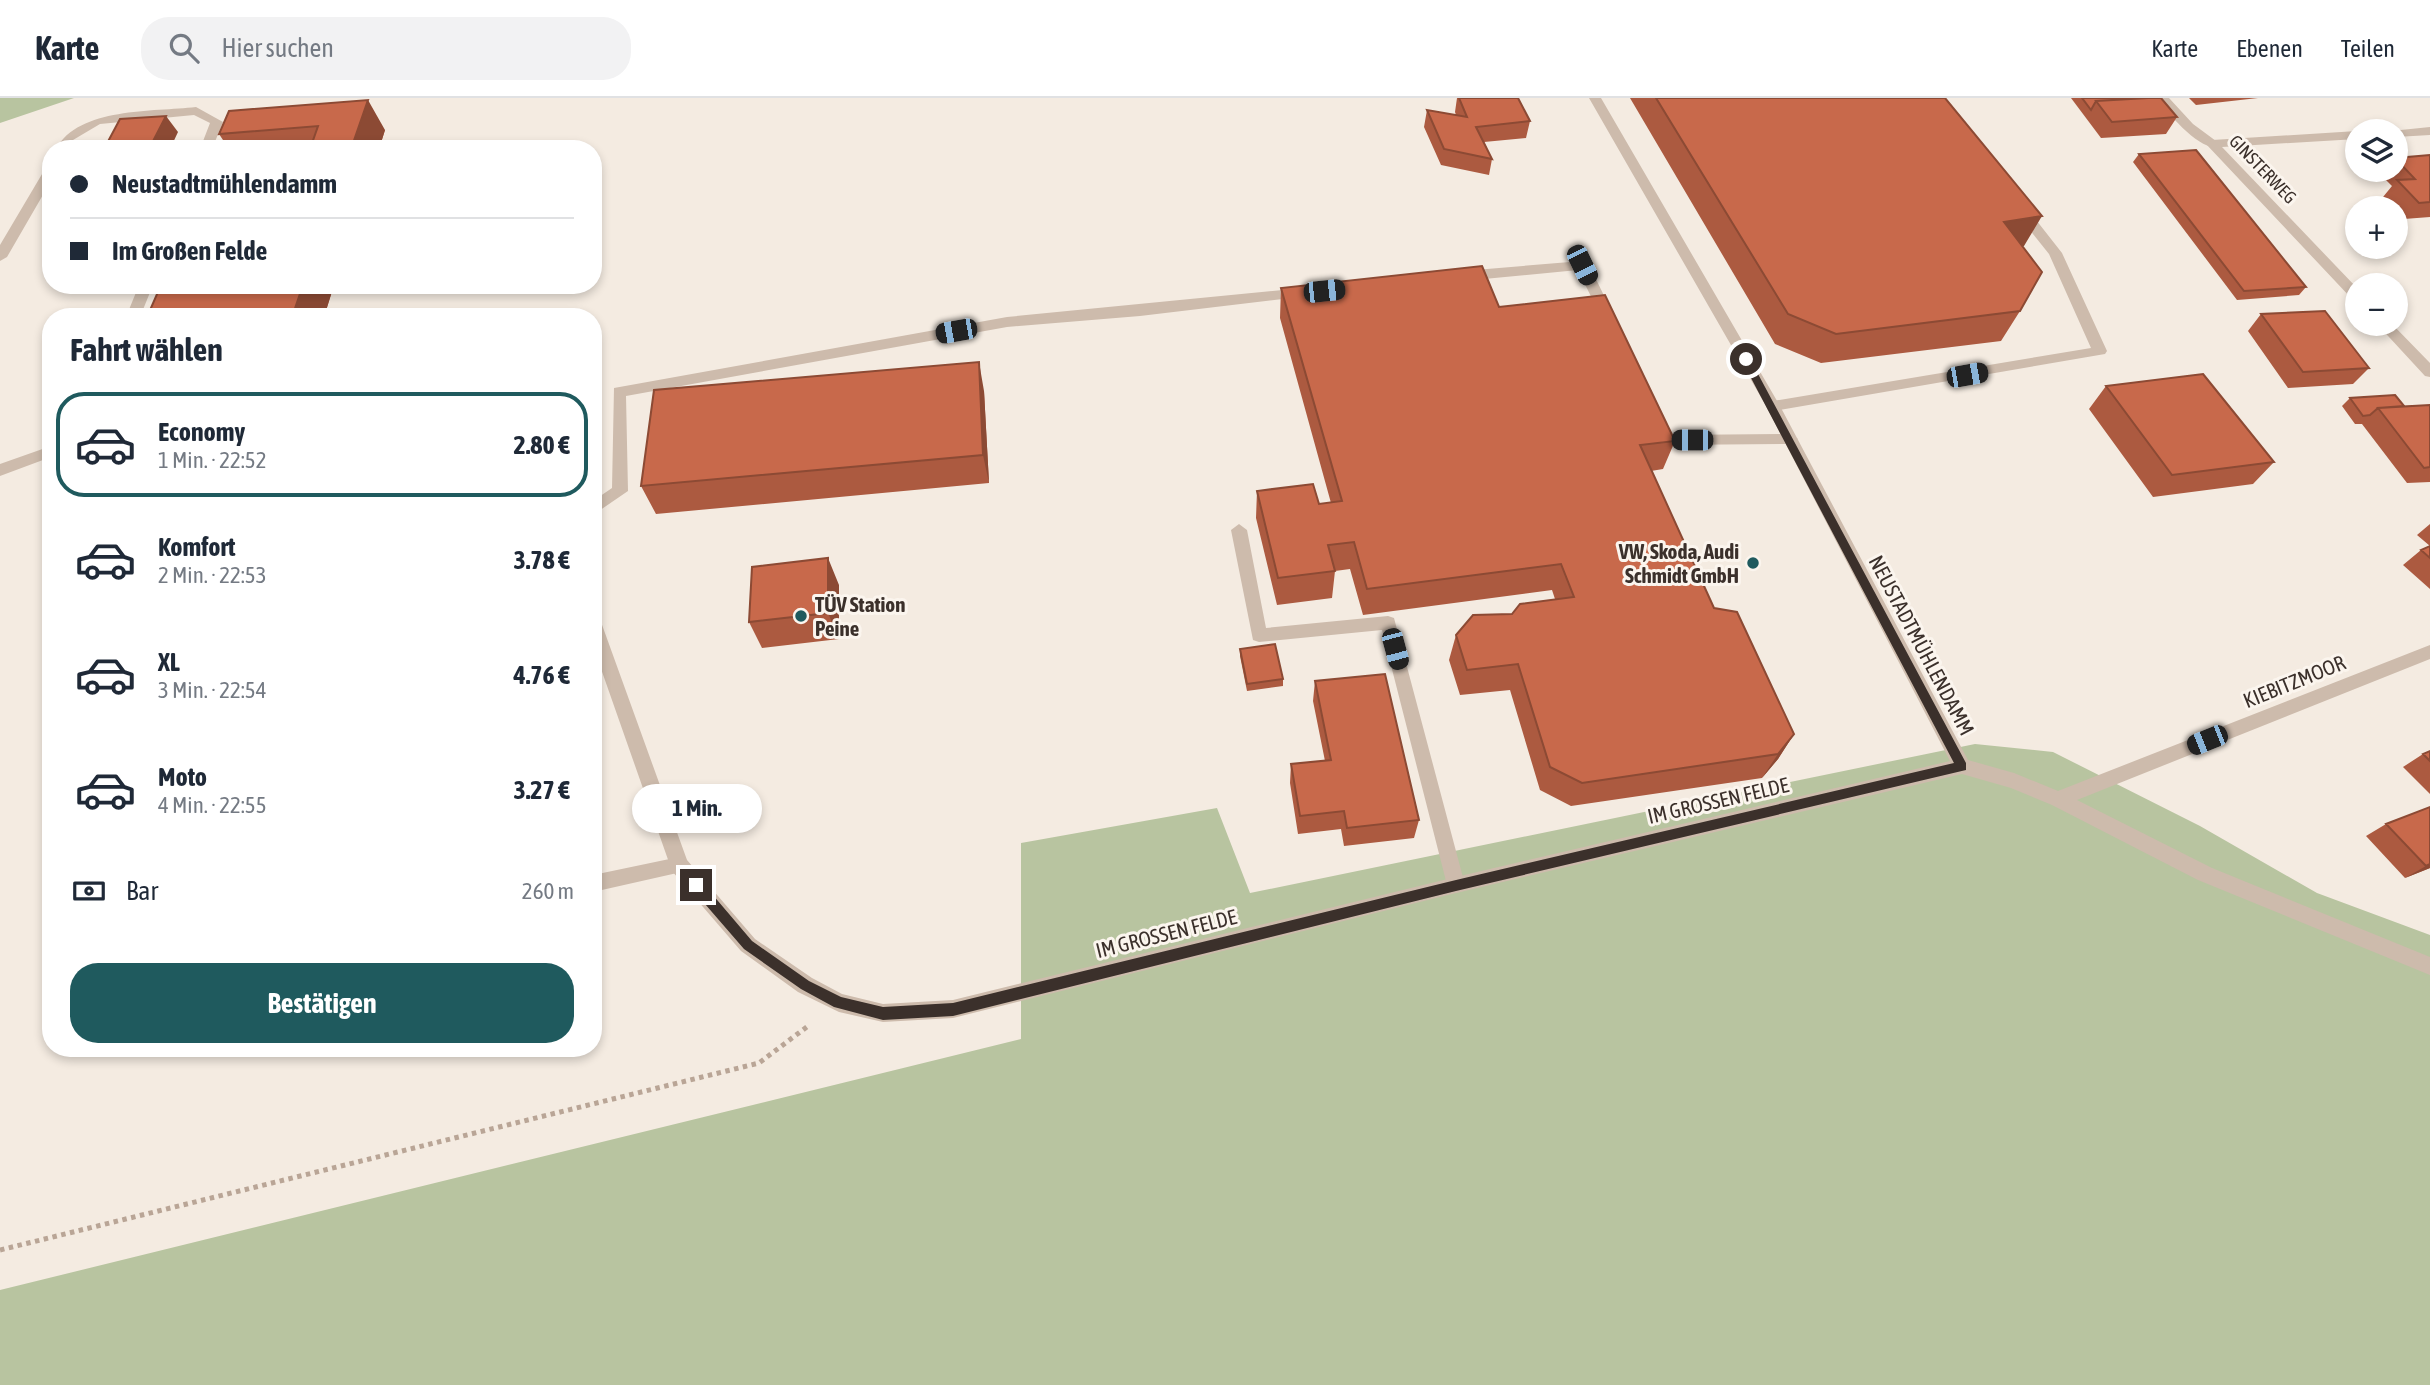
<!DOCTYPE html>
<html lang="de">
<head>
<meta charset="utf-8">
<style>
  body { margin:0; font-family:"Asap Condensed",sans-serif; background:#f2f2f3; color:#1f2937; height:100vh; display:flex; flex-direction:column; font-size:26px; white-space:nowrap }
  * { box-sizing:border-box; margin:0 }
  p { font-size:23px; color:#747a83 }
  .icon { flex:none; width:38px; height:38px; fill:none; stroke:currentColor; stroke-width:2; stroke-linecap:round; stroke-linejoin:round }
  .map { position:relative; flex:1; overflow:hidden }
  .panel { position:absolute; left:42px; top:210px; width:560px; height:749px; display:flex; flex-direction:column; background:#fff; border-radius:28px; box-shadow:0 4px 10px #0003 }
  .panel>* { flex:none }
  .hud { position:absolute; left:42px; top:42px; width:560px; height:154px; border-radius:28px; box-shadow:0 4px 10px #0003; display:grid; align-content:center; height:154px; padding:0 28px; background:#fff }
  .fabs { position:absolute; left:2345px; top:21px; display:grid; gap:14px }
  .fabs a { display:grid; place-items:center; width:63px; height:63px; border-radius:50%; background:#fff; box-shadow:0 4px 10px #0003; font-size:35px }
  .end { position:absolute; width:32px; height:32px; margin:-16px; border:9px solid #3b302b; background:#fff; box-shadow:0 0 0 4px #fff }
  .from { border-radius:50% }
  .bubble { position:absolute; height:49px; border-radius:24px; background:#fff; box-shadow:0 4px 10px #0003; font-size:23px; font-weight:700; line-height:49px; text-align:center }
  .car { position:absolute; width:21px; height:42px; margin:-21px -10px; border-radius:9px; box-shadow:0 0 5px 2px #0007; background:linear-gradient(#222 24%,#8ab4d8 0 40%,#222 0 76%,#8ab4d8 0 86%,#222 0) }
  .hud b { display:flex; align-items:center; gap:24px; height:66px; font-size:26px }
  .hud b+b { border-top:2px solid #e0e1e3 }
  .hud i { width:18px; height:18px; background:#1f2937 }
  ul { padding:0; list-style:none }
  li { display:flex; align-items:center; gap:21px; height:105px; margin:0 14px 10px; padding:0 14px; border:4px solid transparent; border-radius:28px }
  li div { flex:1 }
  li b { display:block; font-size:26px }
  li em { font-style:normal; font-weight:700 }
  li.current { border-color:#1f5a5e }
  li>.icon { width:63px; height:63px; stroke-width:1.5 }
  h2 { padding:0 28px; font-size:32px; line-height:84px }
  .pay { display:flex; align-items:center; gap:18px; height:77px; padding:0 28px; font-size:26px }
  .pay p { margin-inline-start:auto }
  .button { display:flex; gap:14px; margin-top:auto; padding:14px 28px }
  .button a { flex:1; height:80px; border-radius:28px; background:#1f5a5e; color:#fff; font-size:28px; font-weight:700; line-height:80px; text-align:center }
  header { display:flex; align-items:center; gap:42px; box-sizing:border-box; height:98px; padding:0 35px; background:#fff; border-bottom:2px solid #e0e1e3 }
  header strong { font-size:33px }
  nav { display:flex; gap:38px; margin-inline-start:auto; font-size:24px }
  .search { width:490px; height:63px; background:#f2f2f3; display:flex; align-items:center; gap:18px; box-sizing:border-box; padding:0 24px; border-radius:28px; color:#747a83; font-size:26px }
  .map>svg:first-child { display:block }
  .green { fill:#b8c4a0 }
  .lines { fill:none; stroke-linecap:round; stroke-linejoin:round }
  .path { stroke:#b9a596; stroke-width:5; stroke-dasharray:4.5 4.5; stroke-linecap:butt }
  .lane { fill:#cdbbac; fill-rule:evenodd }
  .street { fill:#cdbbac; fill-rule:evenodd }
  .wall { fill:#ac5a40 }
  .shaded-wall { fill:#8c4a34 }
  .building { fill:#c8694b; stroke:#8c4a34; stroke-width:2 }
  .route { fill:#3b302b }
  .poi-dot { fill:#1f5a5e; stroke:#fbf5ee; stroke-width:2.5 }
  .labels { text-anchor:middle; dominant-baseline:central; stroke-width:6; stroke-linejoin:round; paint-order:stroke }
  .far-street-label { font-size:18px; fill:#3b302b; stroke:#fbf5ee }
  .poi-label { font-size:21px; font-weight:bold; fill:#3b302b; stroke:#fbf5ee; text-anchor:end }
  .street-label { font-size:21px; fill:#3b302b; stroke:#fbf5ee }
</style>
</head>
<body>
<header>
<strong>Karte</strong>
<div class="search"><svg class="icon" aria-label="search" viewBox="0 0 24 24"><circle cx="10" cy="10" r="6"/><path d="M15 15l6 6"/></svg>Hier suchen</div>
<nav><a>Karte</a><a>Ebenen</a><a>Teilen</a></nav>
</header>
<div class="map">
<svg width="2430" height="1287" viewBox="0 0 2430 1287">
  <rect width="100%" height="100%" fill="#f4ebe1"/>
  <path class="green" d="M0 0H74L0 25Z
    M1975 646 2053 654 2200 728 2317 795 2430 837V1287H0V1192L1021 941V745L1217 710 1250 795Z"/>
  <g class="lines">
    <path class="path" d="M0 1152 759 965 808 928"/>
    <path class="lane" d="M2156 0H2169L2193 26 2216 43V49C2198 51 2167 14 2156 0Z
      M196 9 223 24 212 51H200L210 25 194 17 100 26 73 42 68 51H56C79 9 153 14 196 9Z
      M51 67V83L7 159 0 163V147L45 71Z
      M2021 108 2026 109 2062 155 2107 253 2105 256 1773 313 1768 312 1766 308 1768 304 1773 303 2091 250 2049 156 2014 112Z
      M1582 163 1589 167 1615 220 1613 223H1603L1578 172 1463 183 1456 178 1463 173Z
      M139 187H153L140 219H126Z
      M1303 190 1310 195 1308 198 1140 218 1007 229 626 298 628 393 593 417V403L612 390 614 290 1007 219Z
      M1660 322 1665 323 1672 337 1790 336 1798 341 1790 346 1667 347 1662 346 1653 327Z
      M1239 426 1247 432 1266 530 1388 518 1394 520 1465 787 1463 793 1456 795 1449 793 1447 787 1382 532 1259 544 1253 542 1231 432Z
      M679 759 686 761 688 767 686 773 593 794V777Z"/>
    <path class="street" d="M1589 0H1601L1780 308 1968 662 2014 675 2058 693 2430 547V561L2077 702 2212 770 2430 859V877L2198 782 2052 707 2011 690 1962 676 1456 795 953 920 883 924 839 914 798 894 741 853 672 773 593 548V517L601 524 687 762 755 841 812 880 842 896 883 906 953 902 1456 779 1950 663 1766 308Z
      M2430 29V37L2396 39V33H2391Z
      M2357 33V41L2222 49 2357 190V203L2352 201 2206 46 2212 42Z
      M2377 226H2392L2430 265V279L2425 278Z
      M51 348V359L0 378V366Z"/>
  </g>
  <path class="wall" d="M1457 0H1518L1530 23 1526 40 1484 44 1492 61 1489 77 1441 67 1424 29 1427 12 1456 17 1455 14Z
    M1630 0H1945L2024 148H2022L2020 213 2001 243 1821 265 1775 246Z
    M2071 0H2161L2177 19 2166 36 2101 40Z
    M2189 0H2258L2196 7Z
    M229 13 385 32 379 51H229L219 36Z
    M2139 56 2306 189 2299 197 2237 202 2133 64Z
    M2430 57V119L2404 121 2396 112V110H2394L2383 99 2392 88 2381 77 2385 72H2396V60Z
    M150 187H334L324 219H147L157 195Z
    M1281 190 1499 209 1675 343 1663 371 1651 373 1714 510 1794 636 1778 661 1762 680 1571 708 1540 692 1510 592 1460 597 1449 562 1456 537 1512 516 1555 501 1552 492 1363 517 1350 471 1335 473 1332 500 1277 507 1256 420 1257 393 1319 406 1331 405 1280 220Z
    M2261 216 2369 270 2353 286 2288 290 2248 233Z
    M2106 288 2274 364 2253 386 2153 399 2089 311Z
    M984 293 989 385 656 416 641 388Z
    M2350 300 2404 308 2430 307V384L2407 385 2362 326H2355L2342 308Z
    M2430 426V448L2417 437Z
    M2430 448V491L2403 467 2421 452Z
    M839 487V541L762 550 749 524Z
    M1240 551 1283 581V588L1247 593 1240 558Z
    M1315 583 1419 722 1414 740 1344 748 1341 731 1298 736 1290 685 1291 666 1325 663 1313 603Z
    M2430 653V696L2403 669 2423 656Z
    M2386 726 2430 770 2405 780 2366 738Z"/>
  <path class="shaded-wall" d="M368 2 385 32 379 51H351Z
    M166 18 178 34 170 51H149Z
    M2042 118 2024 148 1986 154 2004 124Z
    M303 187H334L324 219H292Z
    M979 264 984 293 989 385 983 357Z
    M828 460 839 487V541L828 515Z
    M1794 636 1778 661 1762 680 1778 656Z
    M2430 766V770L2405 780 2426 768Z"/>
  <path class="building" d="M1459 0H1518L1530 23 1476 29 1492 61 1444 51 1427 12 1467 19Z
    M1656 0H1945L2042 118 2004 124 2042 174 2020 213 1836 236 1788 216Z
    M2082 0H2148L2096 3 2091 12Z
    M2148 0H2161L2177 19 2112 24 2096 3Z
    M368 2 351 51H310L318 28 219 36 229 13Z
    M166 18 149 51H104L120 21Z
    M2196 52 2306 189 2244 193 2139 56Z
    M2430 57V104L2419 105 2397 82 2415 81 2396 61V60Z
    M51 150V158H47Z
    M1482 168 1499 209 1605 197 1675 343 1640 347 1714 510 1737 514 1794 636 1778 656 1582 685 1550 669 1518 566 1467 572 1456 537 1473 517 1512 516 1520 506 1574 499 1561 466 1367 491 1354 444 1328 447 1335 473 1278 480 1257 393 1313 386 1319 406 1342 403 1281 190Z
    M161 187H303L292 219H147Z
    M2325 213 2369 270 2303 274 2261 216Z
    M979 264 983 357 641 388 654 292Z
    M2203 276 2274 364 2172 377 2106 288Z
    M2395 297 2404 308 2378 310 2370 317 2363 318 2350 300Z
    M2430 307V369L2424 370 2378 310Z
    M2430 448V460L2421 452Z
    M828 460V515L749 524 752 469Z
    M1275 546 1283 581 1247 586 1240 551Z
    M1385 576 1419 722 1347 730 1344 713 1300 718 1291 666 1331 662 1315 583Z
    M2430 653V663L2423 656Z
    M2430 709V766L2426 768 2386 726Z"/>
  <path class="route" d="M1746 257 1750 261 1966 665V672L1456 793 953 918 883 922 834 909 801 891 744 851 692 791V783H701L752 843 809 883 841 899 883 909 953 905 1456 782 1954 665 1741 261Z"/>
  <g class="poi-dot">
    <circle cx="1753" cy="465" r="7"/>
    <circle cx="801" cy="518" r="7"/>
  </g>
  <g class="labels">
    <g class="far-street-label">
      <text transform="translate(2263 71) rotate(46)">GINSTERWEG</text>
    </g>
    <g class="poi-label">
      <text x="1739" y="453">VW, Skoda, Audi<tspan x="1739" dy="24">Schmidt GmbH</tspan></text>
      <text x="815" y="506" text-anchor="start">TÜV Station<tspan x="815" dy="24">Peine</tspan></text>
    </g>
    <g class="street-label">
      <text transform="translate(1922 547) rotate(62)">NEUSTADTMÜHLENDAMM</text>
      <text transform="translate(2294 583) rotate(-22)">KIEBITZMOOR</text>
      <text transform="translate(1718 702) rotate(-13)">IM GROSSEN FELDE</text>
      <text transform="translate(1166 835) rotate(-14)">IM GROSSEN FELDE</text>
    </g>
  </g>
</svg>
<div class="fabs">
<a><svg class="icon" aria-label="layers" viewBox="0 0 24 24"><path d="M12 4l9 5-9 5-9-5zM3 14l9 5 9-5"/></svg></a>
<a>+</a>
<a>−</a>
</div>
<i class="end from" style="left:1746px;top:261px"></i>
<i class="end" style="left:696px;top:787px"></i>
<div class="bubble" style="left:632px;top:686px;width:130px">1 Min.</div>
<i class="car" style="left:1582px;top:167px;rotate:154deg"></i>
<i class="car" style="left:1324px;top:193px;rotate:84deg"></i>
<i class="car" style="left:956px;top:233px;rotate:260deg"></i>
<i class="car" style="left:1967px;top:277px;rotate:80deg"></i>
<i class="car" style="left:1692px;top:342px;rotate:270deg"></i>
<i class="car" style="left:1395px;top:551px;rotate:165deg"></i>
<i class="car" style="left:2207px;top:642px;rotate:248deg"></i>
<div class="hud">
<b><i class="from"></i>Neustadtmühlendamm</b>
<b><i></i>Im Großen Felde</b>
</div>
<section class="panel">
<h2>Fahrt wählen</h2>
<ul>
<li class="current"><svg class="icon" aria-label="car" viewBox="0 0 24 24"><path d="M5 17H2v-5l4-1 3-4h7l3 4 3 1v5h-3M9 17h6M6 11h13"/><circle cx="7" cy="17" r="2"/><circle cx="17" cy="17" r="2"/></svg><div><b>Economy</b><p>1 Min. · 22:52</p></div><em>2.80 €</em></li>
<li><svg class="icon" aria-label="car" viewBox="0 0 24 24"><path d="M5 17H2v-5l4-1 3-4h7l3 4 3 1v5h-3M9 17h6M6 11h13"/><circle cx="7" cy="17" r="2"/><circle cx="17" cy="17" r="2"/></svg><div><b>Komfort</b><p>2 Min. · 22:53</p></div><em>3.78 €</em></li>
<li><svg class="icon" aria-label="car" viewBox="0 0 24 24"><path d="M5 17H2v-5l4-1 3-4h7l3 4 3 1v5h-3M9 17h6M6 11h13"/><circle cx="7" cy="17" r="2"/><circle cx="17" cy="17" r="2"/></svg><div><b>XL</b><p>3 Min. · 22:54</p></div><em>4.76 €</em></li>
<li><svg class="icon" aria-label="car" viewBox="0 0 24 24"><path d="M5 17H2v-5l4-1 3-4h7l3 4 3 1v5h-3M9 17h6M6 11h13"/><circle cx="7" cy="17" r="2"/><circle cx="17" cy="17" r="2"/></svg><div><b>Moto</b><p>4 Min. · 22:55</p></div><em>3.27 €</em></li>
</ul>
<div class="pay"><svg class="icon" aria-label="cash" viewBox="0 0 24 24"><path d="M3 7h18v10H3z"/><circle cx="12" cy="12" r="2"/></svg>Bar<p>260 m</p></div>
<div class="button"><a>Bestätigen</a></div>
</section>
</div>
</body>
</html>
